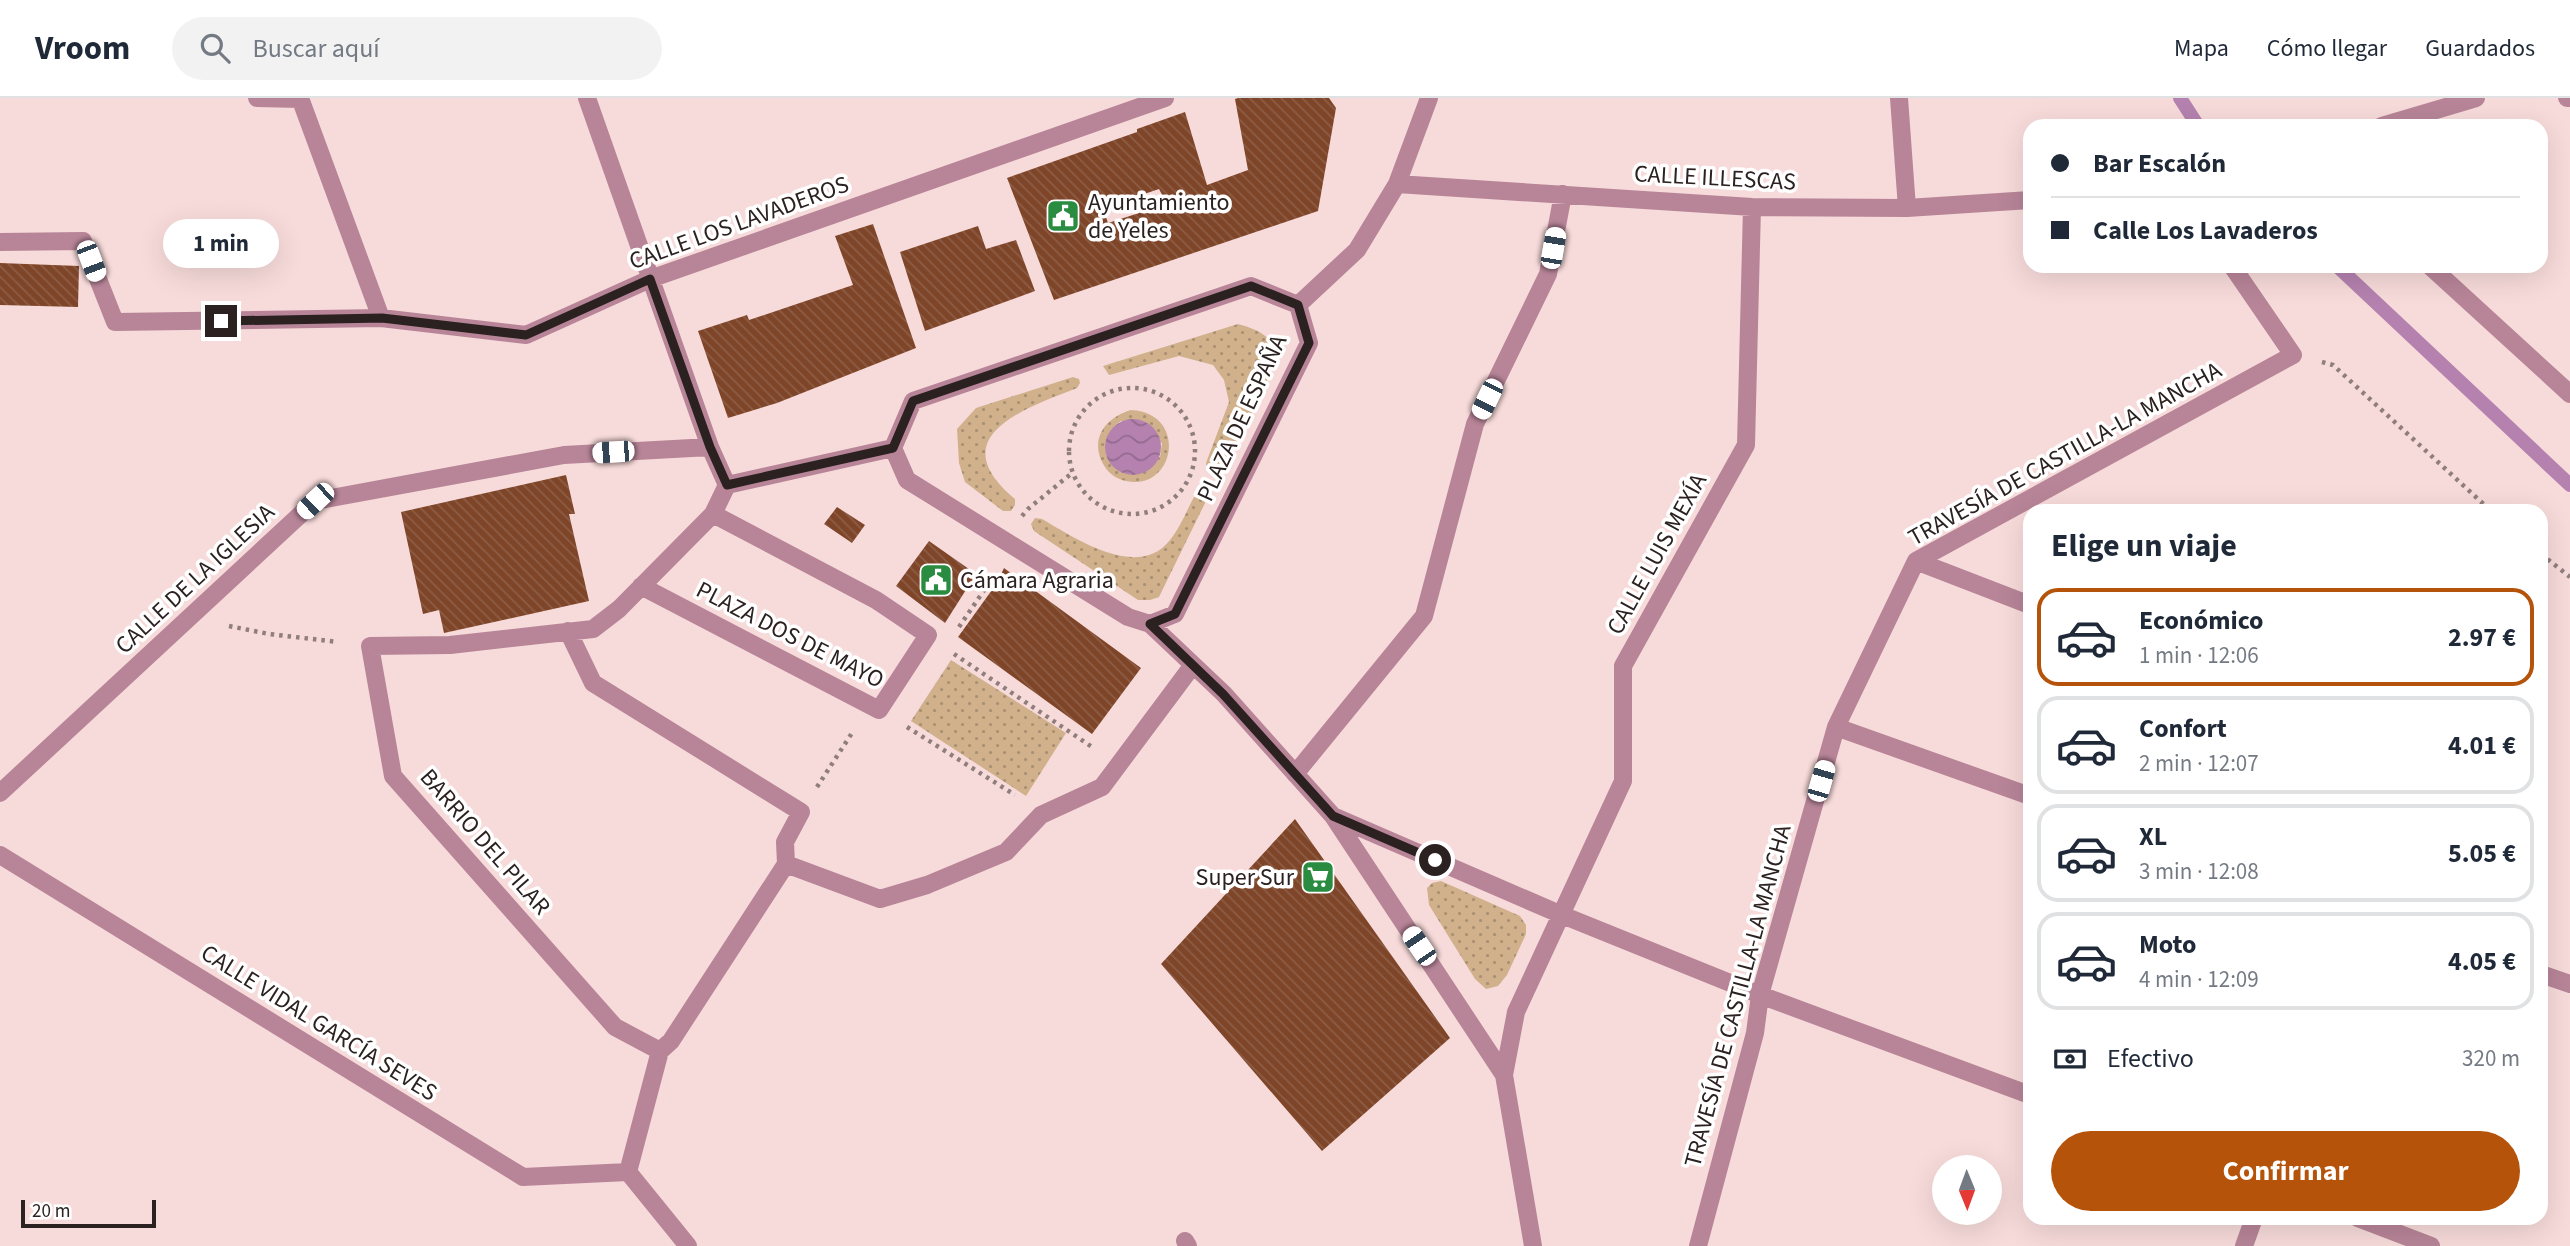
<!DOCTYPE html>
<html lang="es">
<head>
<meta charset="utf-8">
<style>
  body { margin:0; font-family:"Source Sans 3",sans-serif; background:#f2f2f3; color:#1f2937; height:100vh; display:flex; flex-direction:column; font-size:26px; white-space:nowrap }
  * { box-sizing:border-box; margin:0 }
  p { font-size:23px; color:#747a83 }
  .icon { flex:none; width:38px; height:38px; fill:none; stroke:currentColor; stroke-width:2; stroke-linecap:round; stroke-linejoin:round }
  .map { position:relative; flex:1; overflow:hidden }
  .details { position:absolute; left:2023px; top:406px; width:525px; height:721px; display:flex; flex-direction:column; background:#fff; border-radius:21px; box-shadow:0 7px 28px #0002 }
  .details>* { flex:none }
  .top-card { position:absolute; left:2023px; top:21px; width:525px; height:154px; border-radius:21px; box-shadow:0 7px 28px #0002; display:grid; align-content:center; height:154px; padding:0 28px; background:#fff }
  .needle { width:46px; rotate:179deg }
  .controls { position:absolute; left:1932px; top:1057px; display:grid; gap:14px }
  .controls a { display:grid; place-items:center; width:70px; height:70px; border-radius:50%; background:#fff; box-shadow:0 7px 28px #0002; font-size:35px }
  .scale { position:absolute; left:21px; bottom:18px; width:135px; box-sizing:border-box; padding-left:7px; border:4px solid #2b2120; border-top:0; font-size:19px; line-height:24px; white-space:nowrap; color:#2b2120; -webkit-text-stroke:5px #fff; paint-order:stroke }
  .end { position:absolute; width:32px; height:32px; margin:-16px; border:9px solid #2b2120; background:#fff; box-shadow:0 0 0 4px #fff }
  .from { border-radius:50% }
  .bubble { position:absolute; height:49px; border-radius:24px; background:#fff; box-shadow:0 7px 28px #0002; font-size:23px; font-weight:700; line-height:49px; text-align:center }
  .car { position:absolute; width:21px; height:42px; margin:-21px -10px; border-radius:9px; box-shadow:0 0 5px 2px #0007; background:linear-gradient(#fff 24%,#345 0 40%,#fff 0 76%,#345 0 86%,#fff 0) }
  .top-card b { display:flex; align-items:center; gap:24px; height:66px; font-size:26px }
  .top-card b+b { border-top:2px solid #e0e1e3 }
  .top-card i { width:18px; height:18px; background:#1f2937 }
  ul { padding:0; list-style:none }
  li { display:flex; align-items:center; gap:21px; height:98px; margin:0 14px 10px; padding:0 14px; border:4px solid #e0e1e3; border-radius:21px }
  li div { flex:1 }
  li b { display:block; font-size:26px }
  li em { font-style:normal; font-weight:700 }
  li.current { border-color:#b45309 }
  li>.icon { width:63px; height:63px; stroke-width:1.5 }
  h2 { padding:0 28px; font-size:32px; line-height:84px }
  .pay { display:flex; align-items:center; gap:18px; height:77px; padding:0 28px; font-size:26px }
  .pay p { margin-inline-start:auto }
  .cta { display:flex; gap:14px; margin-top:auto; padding:14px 28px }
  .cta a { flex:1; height:80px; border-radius:42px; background:#b45309; color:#fff; font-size:28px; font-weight:700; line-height:80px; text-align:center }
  header { display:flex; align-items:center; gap:42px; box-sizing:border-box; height:98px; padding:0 35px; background:#fff; border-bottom:2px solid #e0e1e3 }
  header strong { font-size:33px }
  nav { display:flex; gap:38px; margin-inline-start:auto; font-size:24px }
  .search { width:490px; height:63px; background:#f2f2f3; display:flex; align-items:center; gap:18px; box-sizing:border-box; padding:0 24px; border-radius:38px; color:#747a83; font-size:26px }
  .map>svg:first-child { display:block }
  .green { fill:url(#green-dots); fill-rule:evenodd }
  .water { fill:url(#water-waves) }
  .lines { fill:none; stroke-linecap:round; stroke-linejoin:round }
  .stream { stroke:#b582b0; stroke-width:14 }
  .building { fill:url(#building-back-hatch); fill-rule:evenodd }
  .path { stroke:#907e7d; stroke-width:4.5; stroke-dasharray:3.5 5; stroke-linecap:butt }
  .minor { stroke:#b88598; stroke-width:18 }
  .route { stroke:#2b2120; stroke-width:9 }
  .labels { text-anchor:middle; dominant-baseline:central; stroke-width:7; stroke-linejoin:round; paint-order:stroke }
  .street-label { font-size:24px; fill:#2b2120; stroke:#fff }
  .poi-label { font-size:24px; fill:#2b2120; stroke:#fff; text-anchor:start }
</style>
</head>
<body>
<header>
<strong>Vroom</strong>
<div class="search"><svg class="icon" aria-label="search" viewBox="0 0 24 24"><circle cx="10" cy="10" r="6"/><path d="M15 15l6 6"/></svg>Buscar aquí</div>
<nav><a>Mapa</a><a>Cómo llegar</a><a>Guardados</a></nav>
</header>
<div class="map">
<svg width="2570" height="1148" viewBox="0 0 2570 1148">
  <defs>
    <pattern id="green-dots" width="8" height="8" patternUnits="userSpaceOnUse" patternTransform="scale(1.75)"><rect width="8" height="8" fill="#d0b18c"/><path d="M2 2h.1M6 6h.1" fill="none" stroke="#a99072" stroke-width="1.8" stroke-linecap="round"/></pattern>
    <pattern id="water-waves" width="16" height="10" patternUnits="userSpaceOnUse" patternTransform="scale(1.75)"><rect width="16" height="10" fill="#b582b0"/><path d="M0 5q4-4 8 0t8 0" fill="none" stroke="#936a8f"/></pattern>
    <pattern id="building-back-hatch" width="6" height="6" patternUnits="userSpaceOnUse" patternTransform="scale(1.75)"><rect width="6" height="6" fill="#7f4529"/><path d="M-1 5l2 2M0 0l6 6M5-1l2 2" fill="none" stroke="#8c5d46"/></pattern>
  </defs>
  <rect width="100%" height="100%" fill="#f7dbda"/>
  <path class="green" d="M1238 226C1252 230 1273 236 1274 255 1276 275 1234 349 1222 371L1214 376 1208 372 1206 365 1229 304 1224 282 1213 267 1179 258 1109 277 1103 268Z
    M1073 279 1079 281 1080 285 1077 290C1023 311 941 339 1015 401V407L1011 413H1003L965 384 959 365 957 331 976 310Z
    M1131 312C1189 315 1175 394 1126 383 1115 381 1107 374 1102 364 1090 339 1107 319 1131 312ZM1121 323 1162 345 1160 359H1107C1103 345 1108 331 1121 323Z
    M1199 397 1206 403 1159 499 1150 502H1138L1034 433 1031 426 1035 420 1042 421C1075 440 1138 483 1170 442 1180 430 1187 412 1194 399Z
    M951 562 1066 635 1026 698 911 623Z
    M1441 783 1520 818 1526 827V836L1507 877 1498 888 1486 891 1475 881 1429 807 1427 790 1432 785Z"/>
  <path class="water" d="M1105 349a28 28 0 1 1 56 0a28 28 0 1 1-56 0Z"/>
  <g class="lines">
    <path class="stream" d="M2180 0 2198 28
      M2337 168 2570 387"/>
  </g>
  <path class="building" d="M1238 0H1329L1336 10 1318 113 1054 202 1007 80 1137 34V31L1185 14 1207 87 1248 72 1235 1ZM1159 91 1167 106 1108 125 1103 110Z
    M873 126 916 250 777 305 728 320 698 233 747 217 749 222 853 187 835 138Z
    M978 128 986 151 1016 142 1035 193 925 233 900 154Z
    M0 165 79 168 78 209 0 207Z
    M566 377 575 416H569L589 503 444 535 439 512 423 516 401 414Z
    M837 409 865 427 852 445 824 426Z
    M929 443 976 476 945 525 896 488Z
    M1004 470 1141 570 1092 636 958 539 997 485Z
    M1295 721 1450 940 1322 1053 1161 866Z"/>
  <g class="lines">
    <path class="path" d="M2322 264 2333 267 2491 413
      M1069 353a63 63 0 1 1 126 0a63 63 0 1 1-126 0Z
      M1022 418 1028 411 1072 375
      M2541 456 2570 479
      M229 528 269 536 338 544
      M959 529 991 482 992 471
      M954 556 1092 649
      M907 629 1015 697
      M817 689 852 635"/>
    <path class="minor" d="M257 0 300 1
      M300 0 381 220
      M587 0 710 349
      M1899 0 1907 110
      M2567 0H2570
      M2382 28 2476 0
      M1397 86 1752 109 1907 110 2030 102
      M0 144 83 143 115 224 381 220 526 237 650 181 1165 0
      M2430 168 2570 296
      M1251 188 1298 207 1309 245 1175 516 1150 526 1128 519 907 382 893 350 913 303Z
      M1298 207 1357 152 1397 86 1429 0
      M727 387 893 350
      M1916 463 2030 507
      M641 488 879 612 928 537 876 502 713 416
      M1150 526 1224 596 1333 718 1504 977 1533 1148
      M568 533 593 585 801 714 785 744 786 766
      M1836 629 2030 698
      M1295 676 1424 518 1475 326 1548 176 1563 96
      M0 695 315 403 564 357 710 349 727 387
      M1333 718 1562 817 1760 897 2030 997
      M0 757 523 1079 628 1074
      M2541 876 2570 886
      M660 953 671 943 786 766 880 801 927 787 1006 754 1041 717 1102 689 1193 567
      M1504 977 1516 914 1623 683V568L1746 347 1752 109
      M628 1074 660 953 615 929 393 678 370 548 450 547 593 531 619 511 713 416 727 387
      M628 1074 688 1148
      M2358 1120 2431 1148
      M1185 1143 1188 1148
      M1698 1148 1755 935 1760 897 1836 629 1916 463 2293 257 2232 168
      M2244 1148 2254 1120"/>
  </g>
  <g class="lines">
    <path class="route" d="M221 223 382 220 526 237 650 181 710 349 727 387 893 350 913 303 1251 188 1298 207 1309 245 1175 516 1150 526 1223 596 1333 718 1435 762"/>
  </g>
  <defs>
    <symbol id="civic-square" viewBox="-11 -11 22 22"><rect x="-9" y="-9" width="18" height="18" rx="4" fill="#2a8c40" stroke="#fff"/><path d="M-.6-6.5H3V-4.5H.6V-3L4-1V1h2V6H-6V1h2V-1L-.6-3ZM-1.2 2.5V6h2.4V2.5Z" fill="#fff"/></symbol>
    <symbol id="supermarket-square" viewBox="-11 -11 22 22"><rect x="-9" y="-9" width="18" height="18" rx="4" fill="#2a8c40" stroke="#fff"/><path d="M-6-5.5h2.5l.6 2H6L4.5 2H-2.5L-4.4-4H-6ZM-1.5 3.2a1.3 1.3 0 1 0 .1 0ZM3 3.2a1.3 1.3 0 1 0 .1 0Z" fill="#fff"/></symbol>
  </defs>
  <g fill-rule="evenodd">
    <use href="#civic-square" x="1044" y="99" width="38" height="38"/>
    <use href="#civic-square" x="917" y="463" width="38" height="38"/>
    <use href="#supermarket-square" x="1299" y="760" width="38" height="38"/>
  </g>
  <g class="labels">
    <g class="street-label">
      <text transform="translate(1715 80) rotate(3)">CALLE ILLESCAS</text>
      <text transform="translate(739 125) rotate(-20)">CALLE LOS LAVADEROS</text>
      <text transform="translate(1242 320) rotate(-65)">PLAZA DE ESPAÑA</text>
      <text transform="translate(2065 356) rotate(-29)">TRAVESÍA DE CASTILLA-LA MANCHA</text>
      <text transform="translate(1657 456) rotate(-61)">CALLE LUIS MEXÍA</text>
      <text transform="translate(195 481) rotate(-43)">CALLE DE LA IGLESIA</text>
      <text transform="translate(790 537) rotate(27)">PLAZA DOS DE MAYO</text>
      <text transform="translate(485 744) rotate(49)">BARRIO DEL PILAR</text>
      <text transform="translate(1738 898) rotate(-75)">TRAVESÍA DE CASTILLA-LA MANCHA</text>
      <text transform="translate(319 925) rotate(32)">CALLE VIDAL GARCÍA SEVES</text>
    </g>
    <g class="poi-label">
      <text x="1088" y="104">Ayuntamiento<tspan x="1088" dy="28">de Yeles</tspan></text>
      <text x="960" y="482">Cámara Agraria</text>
      <text x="1294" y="779" text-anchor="end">Super Sur</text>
    </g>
  </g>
</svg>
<div class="controls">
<a><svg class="needle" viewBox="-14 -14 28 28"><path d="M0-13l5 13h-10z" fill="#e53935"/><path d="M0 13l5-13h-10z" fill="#747a83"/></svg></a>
</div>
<div class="scale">20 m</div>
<i class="end from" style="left:1435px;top:762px"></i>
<i class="end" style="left:221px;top:223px"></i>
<div class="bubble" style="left:163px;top:121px;width:116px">1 min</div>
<i class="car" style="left:1553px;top:150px;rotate:10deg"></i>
<i class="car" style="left:91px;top:163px;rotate:159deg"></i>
<i class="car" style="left:1487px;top:301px;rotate:206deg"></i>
<i class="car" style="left:613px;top:354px;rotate:266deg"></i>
<i class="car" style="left:315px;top:403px;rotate:227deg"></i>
<i class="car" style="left:1821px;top:683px;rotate:16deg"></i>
<i class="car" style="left:1419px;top:848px;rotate:326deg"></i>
<div class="top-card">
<b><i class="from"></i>Bar Escalón</b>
<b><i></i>Calle Los Lavaderos</b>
</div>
<section class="details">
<h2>Elige un viaje</h2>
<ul>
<li class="current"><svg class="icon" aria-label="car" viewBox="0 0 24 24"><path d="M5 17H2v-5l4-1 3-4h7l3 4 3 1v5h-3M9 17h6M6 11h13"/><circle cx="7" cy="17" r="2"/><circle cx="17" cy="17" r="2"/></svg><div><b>Económico</b><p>1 min · 12:06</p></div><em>2.97 €</em></li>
<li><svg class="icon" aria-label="car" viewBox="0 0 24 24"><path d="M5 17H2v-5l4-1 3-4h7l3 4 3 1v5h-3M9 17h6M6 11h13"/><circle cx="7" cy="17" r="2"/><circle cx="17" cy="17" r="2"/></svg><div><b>Confort</b><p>2 min · 12:07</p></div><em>4.01 €</em></li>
<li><svg class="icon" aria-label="car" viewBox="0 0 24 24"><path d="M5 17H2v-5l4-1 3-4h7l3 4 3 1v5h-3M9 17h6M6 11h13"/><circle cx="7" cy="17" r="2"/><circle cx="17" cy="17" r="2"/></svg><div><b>XL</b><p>3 min · 12:08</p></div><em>5.05 €</em></li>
<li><svg class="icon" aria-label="car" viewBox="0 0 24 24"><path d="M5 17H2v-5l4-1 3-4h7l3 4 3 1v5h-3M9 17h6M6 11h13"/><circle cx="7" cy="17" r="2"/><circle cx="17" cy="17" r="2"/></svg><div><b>Moto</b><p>4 min · 12:09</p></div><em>4.05 €</em></li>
</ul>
<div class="pay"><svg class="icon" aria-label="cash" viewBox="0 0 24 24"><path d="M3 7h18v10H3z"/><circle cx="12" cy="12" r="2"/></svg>Efectivo<p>320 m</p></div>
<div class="cta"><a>Confirmar</a></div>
</section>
</div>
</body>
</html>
